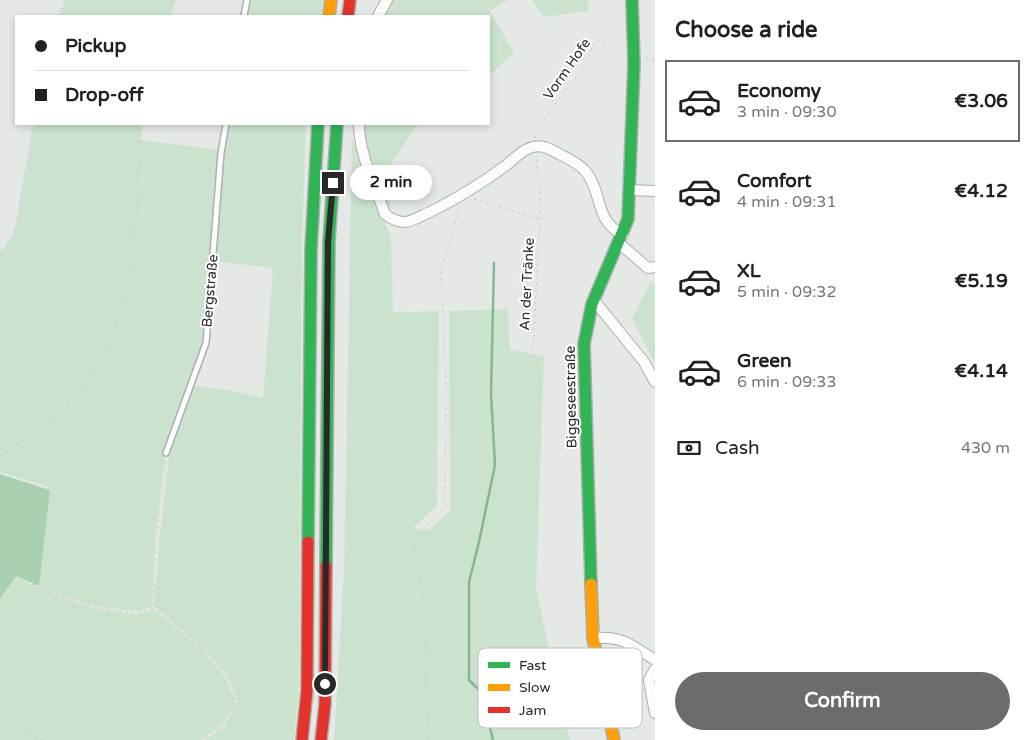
<!DOCTYPE html>
<html lang="en">
<head>
<meta charset="utf-8">
<style>
  body { margin:0; font-family:"Varela Round",sans-serif; background:#f2f2f2; color:#202124; height:100vh; display:flex; flex-direction:column; font-size:19px; white-space:nowrap }
  * { box-sizing:border-box; margin:0 }
  p { font-size:16px; color:#757577 }
  .icon { flex:none; width:28px; height:28px; fill:none; stroke:currentColor; stroke-width:2; stroke-linecap:round; stroke-linejoin:round }
  .map { position:relative; flex:1; overflow:hidden }
  .panel { display:flex; flex-direction:column; background:#fff; width:375px }
  .panel>* { flex:none }
  .hud { position:absolute; left:15px; top:15px; width:475px; height:110px; border-radius:0px; box-shadow:0 2px 8px #0003; display:grid; align-content:center; height:110px; padding:0 20px; background:#fff }
  .end { position:absolute; width:22px; height:22px; margin:-11px; border:6px solid #272a28; background:#fff; box-shadow:0 0 0 2px #fff }
  .from { border-radius:50% }
  .bubble { position:absolute; height:35px; border-radius:18px; background:#fff; box-shadow:0 2px 8px #0003; font-size:16px; font-weight:700; line-height:35px; text-align:center }
  .hud b { display:flex; align-items:center; gap:18px; height:48px; font-size:19px }
  .hud b+b { border-top:1px solid #e0e0e0 }
  .hud i { width:12px; height:12px; background:#202124 }
  ul { padding:0; list-style:none }
  li { display:flex; align-items:center; gap:15px; height:82px; margin:0 10px 8px; padding:0 10px; border:2px solid transparent; border-radius:0px }
  li div { flex:1 }
  li b { display:block; font-size:19px }
  li em { font-style:normal; font-weight:700 }
  li.on { border-color:#6a6d6a }
  li>.icon { width:45px; height:45px; stroke-width:1.5 }
  h2 { padding:0 20px; font-size:22px; line-height:60px }
  .pay { display:flex; align-items:center; gap:12px; height:55px; padding:0 20px; font-size:19px }
  .pay p { margin-inline-start:auto }
  .primary-button { display:flex; gap:10px; margin-top:auto; padding:10px 20px }
  .primary-button a { flex:1; height:58px; border-radius:30px; background:#6a6d6a; color:#fff; font-size:20px; font-weight:700; line-height:58px; text-align:center }
  main { display:flex; flex:1; min-height:0 }
  .map>svg:first-child { display:block }
  .green { fill:#cbe3ce }
  .forest { fill:#a9d0b1 }
  .lines { fill:none; stroke-linecap:round; stroke-linejoin:round }
  .stream { stroke:#86b691; stroke-width:2.5 }
  .lane-casing { stroke:#acafac; stroke-width:8 }
  .street-casing { stroke:#acafac; stroke-width:12 }
  .fast-casing { stroke:#acafac; stroke-width:14 }
  .slow-casing { stroke:#acafac; stroke-width:14 }
  .jam-casing { stroke:#acafac; stroke-width:14 }
  .path { stroke:#c6c7c6; stroke-width:1; stroke-dasharray:2.5 4; stroke-linecap:butt }
  .lane { stroke:#fbfcfb; stroke-width:5 }
  .street { stroke:#fbfcfb; stroke-width:10 }
  .fast { stroke:#30b455; stroke-width:11 }
  .slow { stroke:#ff9f0a; stroke-width:11 }
  .jam { stroke:#e5322d; stroke-width:11 }
  .route { stroke:#272a28; stroke-width:6 }
  .labels { text-anchor:middle; dominant-baseline:central; stroke-width:4; stroke-linejoin:round; paint-order:stroke }
  .street-label { font-size:14px; fill:#272a28; stroke:#fff }
  .key { fill:#fff; stroke:#bebfbe; stroke-width:1 }
  .key-label { font-size:14px; fill:#272a28 }
</style>
</head>
<body>
<main>
<div class="map">
<svg width="655" height="740" viewBox="0 0 655 740">
  <rect width="100%" height="100%" fill="#e5e9e5"/>
  <path class="green" d="M65 0H175L170 16H60Z
    M251 0H323L321 16H248Z
    M392 0H508L490 11 514 53 489 76V16H385Z
    M532 0H588L589 11 544 17Z
    M34 124H142L140 140 220 150 204 343 165 456 155 540 152 607 137 612 91 605 52 592 39 586 49 487 0 472V249L3 250 11 239 16 226Z
    M229 124H306L302 242 299 685 294 740H205L224 727 238 703 228 676 204 649 154 607 159 542 169 453 193 385 239 392 263 398 273 268 214 261 223 155Z
    M365 124H421L415 128 388 169 390 213 365 140Z
    M352 139 391 237 393 312 439 311 437 506 412 529 429 530 450 511 449 311 508 309 510 350 544 356 536 589 570 740H334L344 571Z
    M651 281 655 288V364L632 318Z
    M15 577 51 593 89 607 136 615 153 610 202 649 225 677 236 704 222 724 201 740H0V599Z"/>
  <path class="forest" d="M0 474 50 490 39 586 16 576 0 599Z"/>
  <g class="lines">
    <path class="stream" d="M493 740 482 693 469 680V582L479 542 495 465 491 394 494 263"/>
    <defs>
      <path id="lane" d="M244 16 247 0
        M166 453 206 343 221 153 226 124"/>
      <path id="street" d="M378 16 387 0
        M359 124C359 154 375 185 385 214 391 219 397 222 405 222 414 221 422 215 430 212 456 199 481 184 505 166 516 158 527 143 544 147 549 148 555 152 561 155 569 159 580 164 586 172 603 193 594 220 623 235
        M630 190 655 191
        M620 244 648 268 655 267
        M593 299 644 362 655 382
        M593 638C624 636 631 645 655 660
        M655 669 649 680 655 713"/>
      <path id="fast" d="M308 542 311 249 318 124
        M326 566 329 241 337 124
        M591 584 584 344 592 304 628 219 634 64 632 0"/>
      <path id="slow" d="M329 16 331 0
        M591 584 593 638 614 740"/>
      <path id="jam" d="M348 16 350 0
        M302 740 307 690 308 542
        M321 740 325 704 326 566"/>
    </defs>
    <use href="#lane" class="lane-casing"/>
    <use href="#street" class="street-casing"/>
    <use href="#fast" class="fast-casing"/>
    <use href="#slow" class="slow-casing"/>
    <use href="#jam" class="jam-casing"/>
    <path class="path" d="M59 16 65 0
      M171 16 175 0
      M646 59 655 60
      M535 138C548 108 572 87 587 60 591 53 591 46 598 40L613 50 623 54
      M474 199 539 219
      M0 255 10 239 16 226 33 124
      M533 350 541 200 536 156
      M0 456 38 431 69 405 90 380 109 343 127 290 136 222 142 124
      M0 564 6 572 52 593 90 606 136 614 152 608
      M153 606 156 542 166 458
      M152 608 203 649 226 676 237 704 223 725 203 740
      M0 717 43 740
      M428 740 425 621 413 538 445 508 446 381 441 271 460 206"/>
    <use href="#lane" class="lane"/>
    <use href="#street" class="street"/>
    <use href="#fast" class="fast"/>
    <use href="#slow" class="slow"/>
    <use href="#jam" class="jam"/>
  </g>
  <g class="lines">
    <path class="route" d="M325 684 328 242 333 183"/>
  </g>
  <g class="labels">
    <g class="street-label">
      <text transform="translate(567 69) rotate(-55)">Vorm Hofe</text>
      <text transform="translate(527 284) rotate(-87)">An der Tränke</text>
      <text transform="translate(210 291) rotate(-85)">Bergstraße</text>
      <text transform="translate(571 397) rotate(-91)">Biggeseestraße</text>
    </g>
  </g>
  <rect x="478" y="648" width="164" height="80" rx="8" class="key"/>
  <rect x="488" y="662" width="22" height="6" fill="#30b455"/>
  <rect x="488" y="684" width="22" height="7" fill="#ff9f0a"/>
  <rect x="488" y="707" width="22" height="6" fill="#e5322d"/>
  <g class="key-label">
    <text x="519" y="670">Fast</text>
    <text x="519" y="692">Slow</text>
    <text x="519" y="715">Jam</text>
  </g>
</svg>
<i class="end from" style="left:325px;top:684px"></i>
<i class="end" style="left:333px;top:183px"></i>
<div class="bubble" style="left:350px;top:165px;width:82px">2 min</div>
<div class="hud">
<b><i class="from"></i>Pickup</b>
<b><i></i>Drop-off</b>
</div>
</div>
<section class="panel">
<h2>Choose a ride</h2>
<ul>
<li class="on"><svg class="icon" aria-label="car" viewBox="0 0 24 24"><path d="M5 17H2v-5l4-1 3-4h7l3 4 3 1v5h-3M9 17h6M6 11h13"/><circle cx="7" cy="17" r="2"/><circle cx="17" cy="17" r="2"/></svg><div><b>Economy</b><p>3 min · 09:30</p></div><em>€3.06</em></li>
<li><svg class="icon" aria-label="car" viewBox="0 0 24 24"><path d="M5 17H2v-5l4-1 3-4h7l3 4 3 1v5h-3M9 17h6M6 11h13"/><circle cx="7" cy="17" r="2"/><circle cx="17" cy="17" r="2"/></svg><div><b>Comfort</b><p>4 min · 09:31</p></div><em>€4.12</em></li>
<li><svg class="icon" aria-label="car" viewBox="0 0 24 24"><path d="M5 17H2v-5l4-1 3-4h7l3 4 3 1v5h-3M9 17h6M6 11h13"/><circle cx="7" cy="17" r="2"/><circle cx="17" cy="17" r="2"/></svg><div><b>XL</b><p>5 min · 09:32</p></div><em>€5.19</em></li>
<li><svg class="icon" aria-label="car" viewBox="0 0 24 24"><path d="M5 17H2v-5l4-1 3-4h7l3 4 3 1v5h-3M9 17h6M6 11h13"/><circle cx="7" cy="17" r="2"/><circle cx="17" cy="17" r="2"/></svg><div><b>Green</b><p>6 min · 09:33</p></div><em>€4.14</em></li>
</ul>
<div class="pay"><svg class="icon" aria-label="cash" viewBox="0 0 24 24"><path d="M3 7h18v10H3z"/><circle cx="12" cy="12" r="2"/></svg>Cash<p>430 m</p></div>
<div class="primary-button"><a>Confirm</a></div>
</section>
</main>
</body>
</html>
